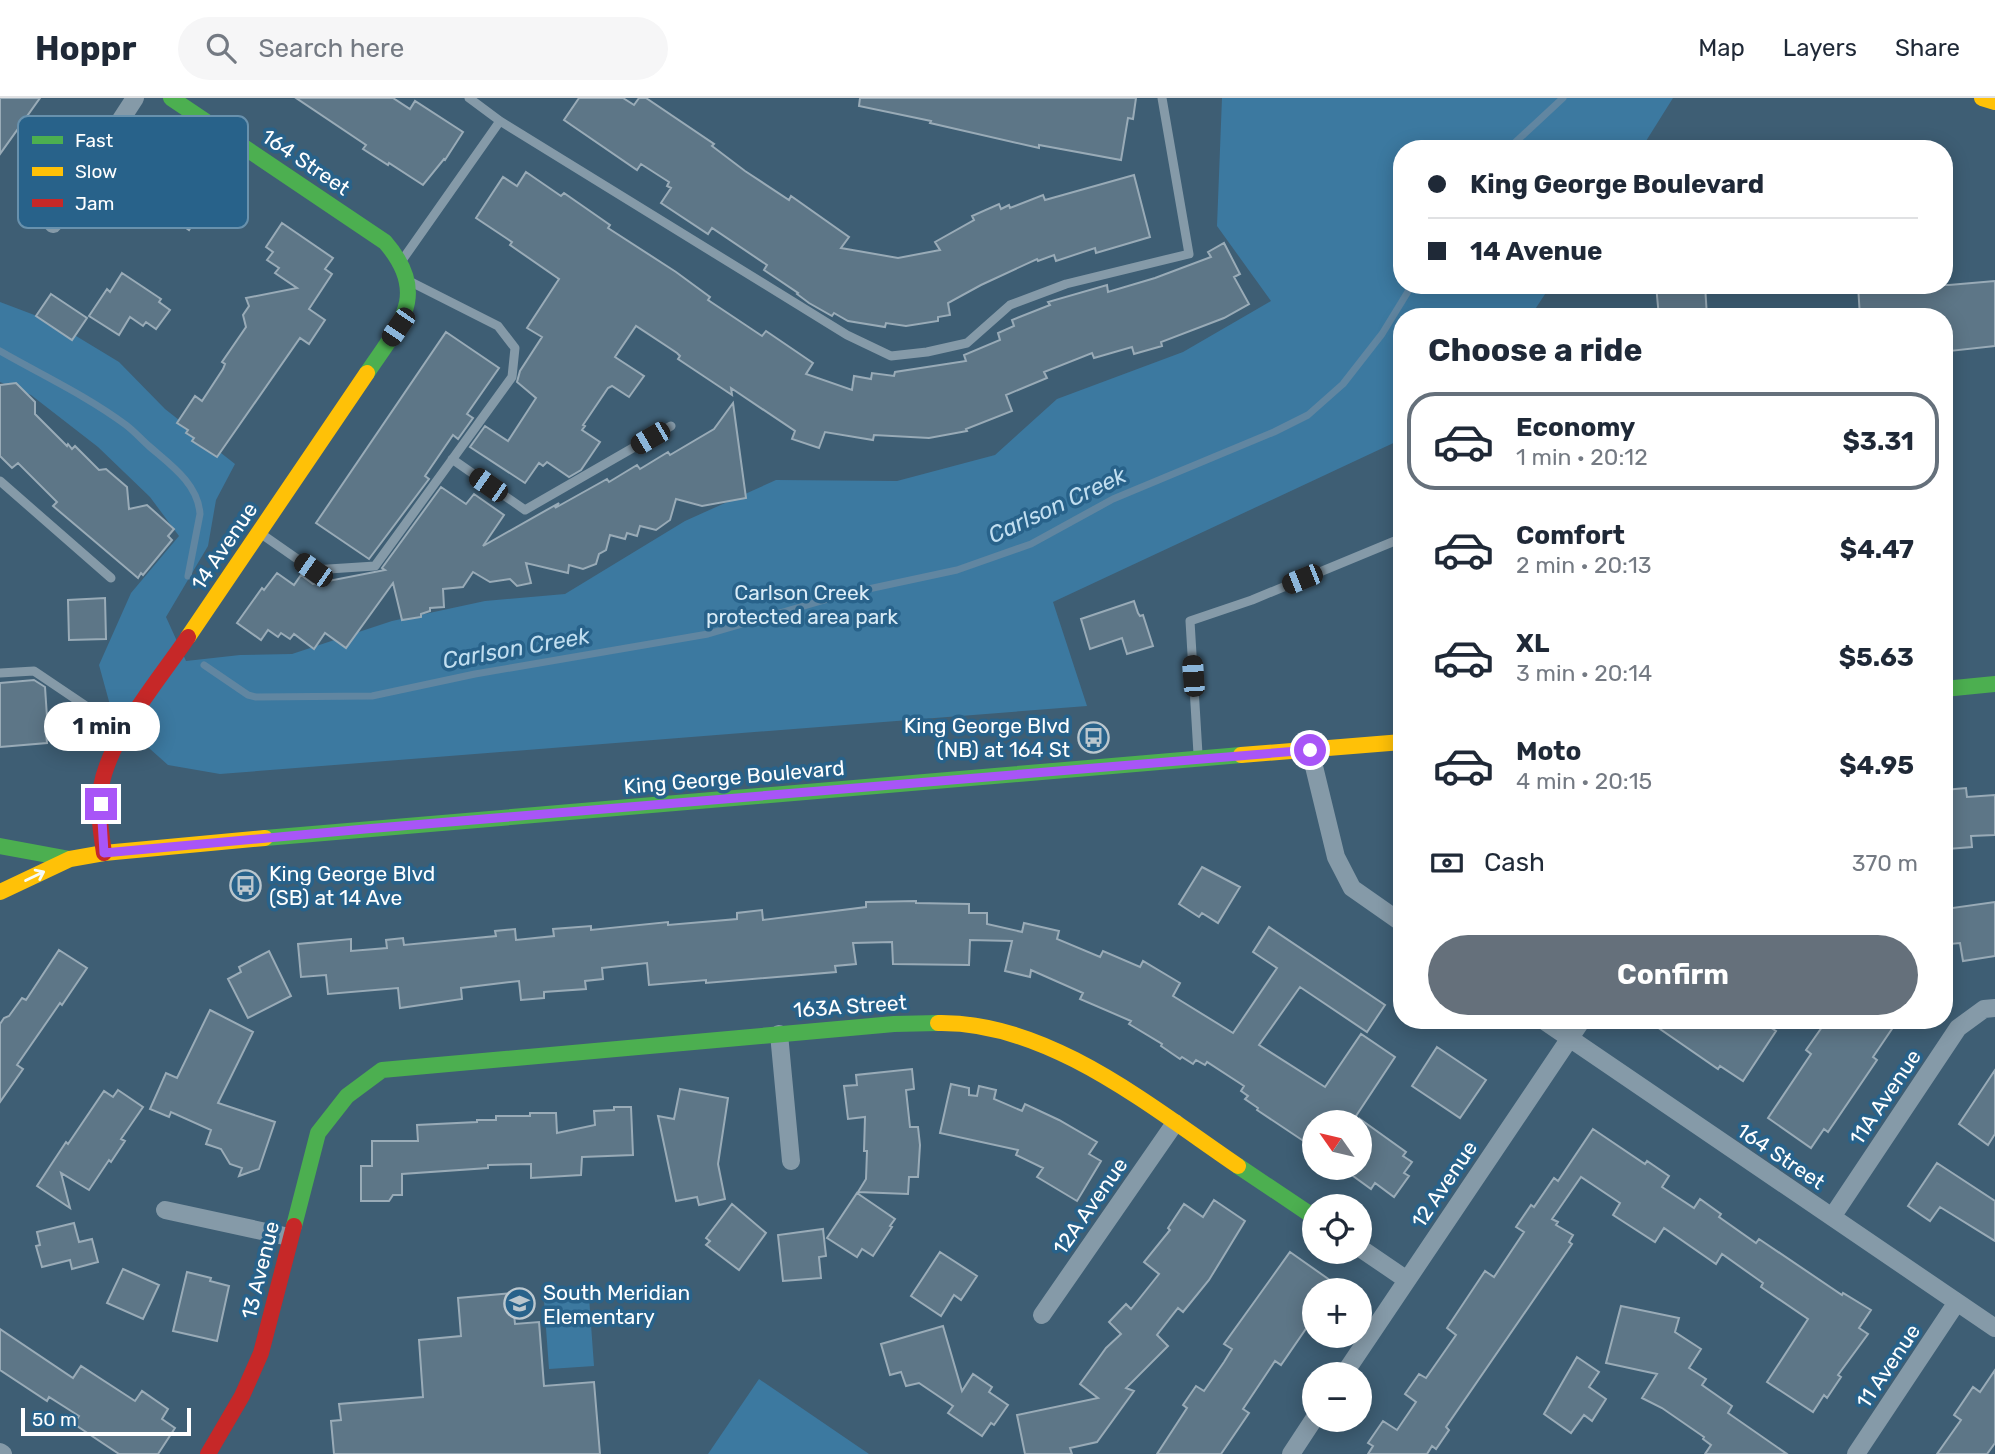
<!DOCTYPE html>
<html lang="en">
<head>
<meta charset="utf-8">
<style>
  body { margin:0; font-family:Rubik,sans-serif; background:#f6f6f7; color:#1f2937; height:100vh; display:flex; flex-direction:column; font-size:26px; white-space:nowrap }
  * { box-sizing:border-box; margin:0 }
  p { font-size:23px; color:#747a83 }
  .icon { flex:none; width:38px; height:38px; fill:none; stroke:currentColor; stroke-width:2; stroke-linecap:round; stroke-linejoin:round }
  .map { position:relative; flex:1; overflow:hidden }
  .panel { position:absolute; left:1393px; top:210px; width:560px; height:721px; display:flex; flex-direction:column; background:#fff; border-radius:28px; box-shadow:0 4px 18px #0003 }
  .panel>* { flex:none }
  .banner { position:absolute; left:1393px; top:42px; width:560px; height:154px; border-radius:28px; box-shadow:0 4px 18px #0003; display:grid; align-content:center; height:154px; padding:0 35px; background:#fff }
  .needle { width:46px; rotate:304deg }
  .tools { position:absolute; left:1302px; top:1012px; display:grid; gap:14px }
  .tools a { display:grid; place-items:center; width:70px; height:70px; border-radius:50%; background:#fff; box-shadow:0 4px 18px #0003; font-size:35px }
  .scale { position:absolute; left:21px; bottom:18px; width:170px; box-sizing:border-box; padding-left:7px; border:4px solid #fff; border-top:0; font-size:19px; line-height:24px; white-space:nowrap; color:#fff; -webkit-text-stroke:5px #28628a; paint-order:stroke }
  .end { position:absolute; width:32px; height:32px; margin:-16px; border:9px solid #a855f7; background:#fff; box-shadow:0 0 0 4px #fff }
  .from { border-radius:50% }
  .bubble { position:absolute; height:49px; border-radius:24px; background:#fff; box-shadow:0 4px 18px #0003; font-size:23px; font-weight:700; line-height:49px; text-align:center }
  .car { position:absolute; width:21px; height:42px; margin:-21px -10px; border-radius:9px; box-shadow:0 0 5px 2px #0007; background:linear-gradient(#222 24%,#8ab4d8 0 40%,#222 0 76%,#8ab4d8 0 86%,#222 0) }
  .banner b { display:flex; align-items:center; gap:24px; height:66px; font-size:26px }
  .banner b+b { border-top:2px solid #e0e1e3 }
  .banner i { width:18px; height:18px; background:#1f2937 }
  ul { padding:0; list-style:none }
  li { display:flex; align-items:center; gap:21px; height:98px; margin:0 14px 10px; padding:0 21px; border:4px solid transparent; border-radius:28px }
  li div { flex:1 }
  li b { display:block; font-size:26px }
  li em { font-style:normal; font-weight:700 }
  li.active { border-color:#65707b }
  li>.icon { width:63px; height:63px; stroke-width:1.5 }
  h2 { padding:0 35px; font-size:32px; line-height:84px }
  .pay { display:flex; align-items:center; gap:18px; height:77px; padding:0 35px; font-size:26px }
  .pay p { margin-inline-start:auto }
  .primary-button { display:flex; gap:14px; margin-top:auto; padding:14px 35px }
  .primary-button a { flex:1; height:80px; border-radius:42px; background:#65707b; color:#fff; font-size:28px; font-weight:700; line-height:80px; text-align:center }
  header { display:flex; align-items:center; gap:42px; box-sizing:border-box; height:98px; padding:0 35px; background:#fff; border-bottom:2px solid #e0e1e3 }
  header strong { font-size:33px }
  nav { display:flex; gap:38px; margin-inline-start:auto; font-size:24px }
  .search { width:490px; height:63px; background:#f6f6f7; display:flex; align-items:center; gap:18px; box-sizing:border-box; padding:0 24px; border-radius:38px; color:#747a83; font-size:26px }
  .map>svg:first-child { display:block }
  .green { fill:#3c79a0 }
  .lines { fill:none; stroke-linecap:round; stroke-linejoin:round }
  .stream { stroke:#6186a1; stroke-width:7 }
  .building { fill:#5d7687; stroke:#99abb7; stroke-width:2 }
  .lane { stroke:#859aa8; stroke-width:9 }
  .street { stroke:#859aa8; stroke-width:18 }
  .fast { stroke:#4caf50; stroke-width:16 }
  .slow { stroke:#ffc107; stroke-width:16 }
  .jam { stroke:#c62828; stroke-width:16 }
  .oneway { stroke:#f6fbf6 }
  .route { stroke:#a855f7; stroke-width:9 }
  .labels { text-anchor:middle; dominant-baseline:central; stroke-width:7; stroke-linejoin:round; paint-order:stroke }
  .street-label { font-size:21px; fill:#fff; stroke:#28628a }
  .park-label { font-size:21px; fill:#daecf7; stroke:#28628a }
  .poi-label { font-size:21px; fill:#fff; stroke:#28628a; text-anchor:start }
  .water-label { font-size:23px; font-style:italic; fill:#c1def0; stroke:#28628a }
  .key { fill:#28628a; stroke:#6891ad; stroke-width:2 }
  .key-label { font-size:19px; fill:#fff }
</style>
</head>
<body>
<header>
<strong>Hoppr</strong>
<div class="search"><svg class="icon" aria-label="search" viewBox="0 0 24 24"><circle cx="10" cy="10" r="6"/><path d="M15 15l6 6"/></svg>Search here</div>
<nav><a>Map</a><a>Layers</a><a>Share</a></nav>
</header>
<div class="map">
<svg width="1995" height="1356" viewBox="0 0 1995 1356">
  <rect width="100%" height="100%" fill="#3e5e74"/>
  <path class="green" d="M1222 0H1673L1641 51H1402V187H1551L1530 219H1402V341L1053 504 1087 608 220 676 168 667 113 618 99 567 131 495 179 438 150 399 98 349 31 297 0 284V204L53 224 119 264 165 311 235 366 216 402 208 448 166 519 186 563 240 557 292 556 392 523 485 503 565 496 685 423 776 382 897 383 995 357 1057 301 1183 254 1271 203 1217 128Z
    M589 1199 594 1268 549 1271 544 1203Z
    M759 1281 869 1356H708Z"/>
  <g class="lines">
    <path class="stream" d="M1508 51 1563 0
      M0 253C42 277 87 298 126 327 135 334 142 342 150 349 171 367 198 386 200 416L188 478
      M204 567 248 597 256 599 372 598 475 576 708 536 845 496 957 472 1031 446 1113 401 1274 334 1308 317 1343 286 1382 236 1412 187"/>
  </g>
  <path class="building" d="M0 0H40L0 56Z
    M296 0H393L410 11 415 3 463 34 445 62 444 61 423 87 389 65 388 67 363 51 366 47Z
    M579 0H623L634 7 639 0H646L714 46 712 48 745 73 789 102 791 98 849 139 841 150 898 160 940 152 935 144 974 122 972 118 999 106 1001 111 1009 107 1010 110 1043 97 1045 102 1134 77 1150 139 1096 155 1095 150 1056 163 1054 157 1038 163 1037 161 981 187 948 205 950 217 938 219V223L906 228 886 225 885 229 848 223 834 215 832 218 809 205 797 196 798 195 764 172 767 167 712 130 708 136 661 105 671 90 667 88 669 84 641 66 637 72 564 22Z
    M860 0H1136L1133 21 1128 20 1121 62 1039 47V50L930 25 931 23 859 8Z
    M150 65 196 100 190 109 200 115 189 132 179 125 177 129 139 103 147 92 136 85Z
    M526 74 561 98 564 95 610 127 608 130 676 174 710 199 708 202 762 238 766 233 813 265 806 276 852 292 854 278 871 281 872 275 894 278 895 274 966 263 964 257 1000 242 998 235 1014 228 1012 222 1050 207 1048 204 1107 187 1108 194 1155 180 1211 159 1208 154 1224 145 1240 176 1234 179 1249 206 1224 220 1161 244 1162 248 1134 256 1132 249 1094 260 1092 255 1044 274 1047 280 1006 297 1012 313 966 331 967 333 929 340 874 337 873 342 825 334 819 350 792 341 795 333 731 290 732 297 678 261 680 258 677 255 636 228 615 259 644 278 629 299 612 288 608 290 583 327 585 328 582 332 600 344 581 372 569 379 547 364 543 368 539 365 525 385 470 349 485 328 508 343 536 300 517 284 520 273 542 239 527 230 559 181 510 147 512 144 476 120 503 79 517 88Z
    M282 125 333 160 325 171 332 176 309 211 325 222 309 246 300 240 217 359 192 343 194 340 186 335 188 332 177 325 195 298 202 303 223 271 225 266 222 264 246 229 243 217 249 208 246 200 297 190 275 175 279 170 267 162 273 154 266 149Z
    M122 175 161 201 159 204 170 212 156 231 146 224 143 228 130 219 119 237 89 218 107 191 110 194Z
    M1995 183V248L1950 253V249L1944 250V219H1860L1858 187H1949Z
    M1656 187H1705L1707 219H1659Z
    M51 196 87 220 72 242 36 218Z
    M446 234 499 270 467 316 473 320 458 341 453 337 425 378 429 381 369 461 316 425Z
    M16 285 35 304V316L67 348 68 346 72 351 75 348 99 372 106 371 127 389 129 411 147 407 174 431 168 438 172 442 143 477 141 475 138 480 53 408 57 404 18 365 12 370 0 358V287Z
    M733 305 746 400 702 408 676 401 670 422 656 432 640 428 637 438 627 435 625 441 610 437 606 452 599 456 596 466 583 471 569 467 568 475 526 465 531 485 517 488 510 481 490 484 473 474 463 489 443 491 444 509 430 510V513L421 516V519L402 522 393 485 346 550 325 535 314 551 294 536 290 541 281 535 278 539 268 532 261 542 237 525 262 490 264 492 277 475 294 487 301 477 313 486 385 472 382 470 441 389 466 406 474 396 504 417 483 448 559 405 555 410 607 381 609 384 637 367 640 371 668 354 670 357 714 331Z
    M105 500 106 541 69 542 68 502Z
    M1134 503 1138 515 1140 518 1143 517 1153 548 1127 556 1122 540 1090 551 1081 521Z
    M34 582 45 589 48 634H46L47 645 0 649V585Z
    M1966 690 1967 699 1995 697V737L1971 738 1972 749 1948 751 1947 741H1944V692Z
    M1202 769 1240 789 1218 825 1202 815 1199 819 1179 806Z
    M916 803V805L969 806V815H987V826L1022 834 1024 825 1059 833 1057 841 1100 859 1103 853 1140 869 1143 863 1180 885 1173 898 1233 935 1277 870 1253 854 1269 829 1385 907 1367 934 1300 889 1259 947 1325 989 1361 936 1395 959 1352 1024H1314V1050L1257 1012 1258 1010 1245 1001 1248 998 1241 993 1244 988 1207 964 1205 967 1196 962 1193 966 1182 959 1180 961 1161 948 1162 946 1129 926 1131 923 1080 901 1083 895 1031 872 1030 879 1005 873 1012 843 970 842 969 867 893 866 892 844 853 845 856 866 835 868 836 874 706 885V882L649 887 647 865 602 870 603 881 585 883 586 891 544 894V900L521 902 519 883 461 890 462 901 400 910 398 890 328 896 326 877 301 879 298 846 351 841V853L387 850 386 842 403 840 404 847 496 838 495 833 515 831 516 842 554 838 553 831 591 828V832L668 824V827L737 821V815L762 812 763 822 866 809V804Z
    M1995 804V858L1963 863 1960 845 1950 846 1945 811Z
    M59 852 87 870 62 907 60 905 17 967 23 971 0 1004V926L4 920 9 918 22 900 26 902Z
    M269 853 291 898 248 920 228 881 241 874 239 869Z
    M210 912 253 934 218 1005 275 1024 259 1071 239 1078 242 1070 230 1066 221 1051 206 1046 211 1032 171 1014 169 1019 150 1011 166 975 177 980Z
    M1647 922 1760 923 1776 933 1743 983 1720 968 1718 971Z
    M1827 922H1898L1873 959 1877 962 1828 1034 1824 1031 1811 1050 1768 1020 1811 956 1806 952Z
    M1437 949 1486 982 1460 1020 1412 988Z
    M912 971 914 991 906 992 910 1029H918L920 1047 918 1079H909L908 1096 858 1094 866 1081 867 1053H864L865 1019 848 1021 844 988 857 987 856 977Z
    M1995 972V1036L1988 1047 1959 1026Z
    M951 986 969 990V997L977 998 979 988 996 992 994 1001 1022 1013 1025 1006 1059 1022 1097 1044 1089 1056 1101 1063 1077 1103 1037 1079 1043 1070 1016 1057 1018 1052 940 1035Z
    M680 991 728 1000 718 1066 725 1101 699 1107 697 1099 676 1103 658 1018 674 1021Z
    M118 992 143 1009 121 1041 125 1043 111 1064 109 1062 89 1092 61 1075 70 1110 37 1088 66 1044 68 1046 104 993 113 999Z
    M614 1009H631L633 1057 582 1059 581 1077 531 1080V1066L488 1067V1070L402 1076V1097H393L389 1103H361V1068H372V1043H418L417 1027 477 1024V1022H496V1018H530V1015H556L557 1035 595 1027 594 1013 614 1012Z
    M1360 1021 1406 1054 1403 1058 1412 1064 1404 1075 1409 1078 1394 1099 1375 1085 1371 1091 1349 1075 1353 1069H1360Z
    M1593 1031 1645 1066 1647 1063 1669 1078 1662 1089 1694 1110 1700 1101 1721 1116 1719 1119 1756 1145 1759 1141 1842 1197 1843 1195 1871 1212 1859 1230 1868 1236 1838 1277 1841 1279 1827 1300 1824 1297 1813 1314 1767 1284 1808 1221 1761 1189 1763 1185 1722 1156 1716 1166 1664 1130 1655 1144 1613 1117 1620 1105 1581 1079 1552 1121 1558 1124 1556 1127 1573 1137 1569 1144 1572 1146 1446 1329 1449 1332 1436 1351 1432 1348 1427 1356H1368L1373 1348 1368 1345 1383 1323 1397 1332 1416 1304 1405 1296 1419 1276 1426 1280 1456 1237 1447 1230 1485 1173 1494 1179 1524 1134 1516 1129 1531 1107 1534 1109 1554 1080 1558 1083Z
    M1937 1065 1995 1103V1143L1940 1109 1930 1123 1908 1108Z
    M857 1095 895 1121 890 1128 892 1129 873 1158 862 1151 857 1159 827 1140Z
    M1214 1102 1245 1123 1209 1182 1183 1214 1178 1210 1157 1237 1168 1248 1126 1290 1134 1293 1097 1344 1070 1350 1072 1356H1025L1017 1317 1098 1300 1080 1286 1106 1250 1121 1236 1109 1224 1126 1206 1131 1211 1159 1176 1144 1164 1170 1132 1168 1130 1184 1106 1203 1119Z
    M732 1106 766 1135 739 1172 706 1147 710 1143 706 1140Z
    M74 1125 79 1144 92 1141 98 1164 72 1171 70 1162 42 1169 36 1148 40 1147 37 1134Z
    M823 1131 826 1158 819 1159 821 1180 783 1183 778 1137Z
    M940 1154 977 1178 961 1202 954 1197 941 1218 911 1198Z
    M1290 1154 1344 1192H1314V1219L1281 1267 1275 1263 1243 1311 1249 1315 1221 1356H1157L1187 1310 1183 1307 1196 1288 1204 1293 1224 1264 1232 1251 1224 1246Z
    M123 1171 159 1187 143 1221 107 1205Z
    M187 1174 211 1180 210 1183 229 1188 217 1243 173 1233Z
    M512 1195 515 1226 539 1224 544 1288 594 1284 600 1356H334L331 1323 341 1322 339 1306 423 1299 419 1242 461 1238 458 1200Z
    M1621 1208 1679 1220 1675 1234 1701 1251 1689 1270 1706 1281 1702 1287 1732 1308 1728 1315 1787 1356H1705L1711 1347 1703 1341 1704 1339 1662 1310 1642 1300 1657 1276 1606 1265Z
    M943 1228 962 1293 973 1276 992 1289 989 1294 1008 1307 994 1327 991 1325 982 1338 948 1315 953 1308 919 1285 906 1288 901 1274 890 1277 881 1246Z
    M0 1231 73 1280 81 1268 135 1303 142 1293 168 1311 162 1321 175 1330 158 1356H119L74 1326 79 1318 49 1299 47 1303 0 1272Z
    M1577 1259 1599 1274 1589 1289 1606 1301 1592 1323 1584 1317 1571 1335 1544 1316Z
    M1995 1272V1345L1987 1356H1937L1961 1322 1954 1317 1973 1289 1980 1294Z"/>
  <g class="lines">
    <path class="lane" d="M469 0 500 23 847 237 891 258 927 254 967 245 1010 207 1066 186 1189 156 1162 0
      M403 161 500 23
      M452 361 525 412 671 328
      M0 383 111 480
      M260 435 313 472 375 468 512 279 515 250 498 228 411 184
      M0 575 34 573 123 633
      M1198 656 1190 523 1252 502 1402 440"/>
    <path class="street" d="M53 126 135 0
      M1310 652 1336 759 1352 790 1402 825
      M1543 922 1995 1230
      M779 936 791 1063
      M165 1112 289 1139
      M1832 1119 1958 930 1984 911 1995 910
      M1360 1150 1407 1182
      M1042 1217 1175 1025
      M1344 1276 1582 922
      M0 1354 3 1356
      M1291 1356 1314 1321
      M1856 1356 1957 1204"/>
    <path class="fast" d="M171 0 385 144C431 197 399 227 367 275
      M1944 591 1995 586
      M265 740 1241 657
      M0 748 70 761
      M1238 1068 1314 1119
      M294 1128 318 1035 347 998 382 972 894 926 938 925"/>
    <path class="slow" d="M1982 0 1995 4
      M188 539 367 275
      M1241 657 1402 644
      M0 794 70 761 104 755 265 740
      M938 925C1048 923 1151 1009 1238 1068"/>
    <path class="jam" d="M104 755C101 734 97 711 101 689 110 638 159 582 188 539
      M208 1356 242 1298 261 1255 294 1128"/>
  </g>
  <defs><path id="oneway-shaft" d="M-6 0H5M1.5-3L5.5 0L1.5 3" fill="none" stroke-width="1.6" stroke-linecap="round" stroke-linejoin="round" transform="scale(1.75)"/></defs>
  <use class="oneway" href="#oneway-shaft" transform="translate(35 778) rotate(-26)"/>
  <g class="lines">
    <path class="route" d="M101 706 104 755 365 731 1310 652"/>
  </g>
  <defs>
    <symbol id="bus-ring" viewBox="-11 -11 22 22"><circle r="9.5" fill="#28628a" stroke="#bbc7ce" stroke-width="1.5"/><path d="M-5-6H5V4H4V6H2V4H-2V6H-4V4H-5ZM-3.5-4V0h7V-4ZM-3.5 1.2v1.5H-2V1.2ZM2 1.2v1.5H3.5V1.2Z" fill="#bbc7ce"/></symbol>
    <symbol id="school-ring" viewBox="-11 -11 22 22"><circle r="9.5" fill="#28628a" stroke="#bbc7ce" stroke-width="1.5"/><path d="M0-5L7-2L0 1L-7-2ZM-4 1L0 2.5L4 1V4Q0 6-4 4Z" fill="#bbc7ce"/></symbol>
  </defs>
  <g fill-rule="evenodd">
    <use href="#bus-ring" x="1076" y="622" width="35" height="35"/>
    <use href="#bus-ring" x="228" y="770" width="35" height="35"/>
    <use href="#school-ring" x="502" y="1188" width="35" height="35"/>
  </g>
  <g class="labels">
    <g class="street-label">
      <text transform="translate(306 64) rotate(34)">164 Street</text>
      <text transform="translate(224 448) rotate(-56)">14 Avenue</text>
      <text transform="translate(734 679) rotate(-5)">King George Boulevard</text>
      <text transform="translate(850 908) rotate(-4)">163A Street</text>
      <text transform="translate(1885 999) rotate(-56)">11A Avenue</text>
      <text transform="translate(1781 1058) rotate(34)">164 Street</text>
      <text transform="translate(1444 1086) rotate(-56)">12 Avenue</text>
      <text transform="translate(1090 1108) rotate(-55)">12A Avenue</text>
      <text transform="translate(260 1172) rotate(-76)">13 Avenue</text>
      <text transform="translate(1888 1268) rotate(-56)">11 Avenue</text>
    </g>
    <g class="park-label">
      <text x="802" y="494">Carlson Creek<tspan x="802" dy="24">protected area park</tspan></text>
    </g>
    <g class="poi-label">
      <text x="1070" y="627" text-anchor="end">King George Blvd<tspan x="1070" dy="24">(NB) at 164 St</tspan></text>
      <text x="269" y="775">King George Blvd<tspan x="269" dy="24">(SB) at 14 Ave</tspan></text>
      <text x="543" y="1194">South Meridian<tspan x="543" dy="24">Elementary</tspan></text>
    </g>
    <g class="water-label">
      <text transform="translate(1057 407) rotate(-25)">Carlson Creek</text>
      <text transform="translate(516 550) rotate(-10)">Carlson Creek</text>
    </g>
  </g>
  <rect x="18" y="18" width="230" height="112" rx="10" class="key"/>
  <rect x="32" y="38" width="31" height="8" fill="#4caf50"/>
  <rect x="32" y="69" width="31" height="9" fill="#ffc107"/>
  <rect x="32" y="101" width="31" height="8" fill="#c62828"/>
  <g class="key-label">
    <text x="75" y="49">Fast</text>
    <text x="75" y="80">Slow</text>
    <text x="75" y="112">Jam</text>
  </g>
</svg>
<div class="tools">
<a><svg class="needle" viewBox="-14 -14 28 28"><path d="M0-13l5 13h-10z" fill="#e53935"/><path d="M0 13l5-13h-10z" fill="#747a83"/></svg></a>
<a><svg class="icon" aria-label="locate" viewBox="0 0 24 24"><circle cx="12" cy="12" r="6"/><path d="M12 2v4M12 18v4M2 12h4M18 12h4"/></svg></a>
<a>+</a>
<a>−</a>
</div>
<div class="scale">50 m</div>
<i class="end from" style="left:1310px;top:652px"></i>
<i class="end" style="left:101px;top:706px"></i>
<div class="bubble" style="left:44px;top:604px;width:116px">1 min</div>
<i class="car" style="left:398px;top:229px;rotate:214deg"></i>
<i class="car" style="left:650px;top:340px;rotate:240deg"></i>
<i class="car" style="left:488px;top:387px;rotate:305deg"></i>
<i class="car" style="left:313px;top:472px;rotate:305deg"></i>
<i class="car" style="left:1302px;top:481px;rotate:248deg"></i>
<i class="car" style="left:1193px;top:578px;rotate:356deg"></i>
<div class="banner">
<b><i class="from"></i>King George Boulevard</b>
<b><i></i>14 Avenue</b>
</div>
<section class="panel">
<h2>Choose a ride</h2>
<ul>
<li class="active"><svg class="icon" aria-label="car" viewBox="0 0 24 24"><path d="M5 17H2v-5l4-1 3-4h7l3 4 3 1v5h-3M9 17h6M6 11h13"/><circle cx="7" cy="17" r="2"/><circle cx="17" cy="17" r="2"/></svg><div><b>Economy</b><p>1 min · 20:12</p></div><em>$3.31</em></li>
<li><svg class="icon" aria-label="car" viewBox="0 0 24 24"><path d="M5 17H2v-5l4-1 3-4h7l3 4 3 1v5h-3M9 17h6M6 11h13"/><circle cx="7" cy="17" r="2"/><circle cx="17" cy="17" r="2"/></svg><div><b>Comfort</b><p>2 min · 20:13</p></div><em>$4.47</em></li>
<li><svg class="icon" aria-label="car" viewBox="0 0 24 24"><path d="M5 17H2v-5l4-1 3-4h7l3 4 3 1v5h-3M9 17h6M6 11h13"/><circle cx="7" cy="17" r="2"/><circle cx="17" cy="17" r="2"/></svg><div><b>XL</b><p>3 min · 20:14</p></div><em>$5.63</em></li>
<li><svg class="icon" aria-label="car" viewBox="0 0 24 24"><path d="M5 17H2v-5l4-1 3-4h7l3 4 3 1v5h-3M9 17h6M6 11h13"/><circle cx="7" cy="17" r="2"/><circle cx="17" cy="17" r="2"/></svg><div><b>Moto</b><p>4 min · 20:15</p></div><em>$4.95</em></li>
</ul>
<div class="pay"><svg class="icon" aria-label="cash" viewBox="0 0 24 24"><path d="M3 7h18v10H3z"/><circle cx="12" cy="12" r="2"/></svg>Cash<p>370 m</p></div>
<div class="primary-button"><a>Confirm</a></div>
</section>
</div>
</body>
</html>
